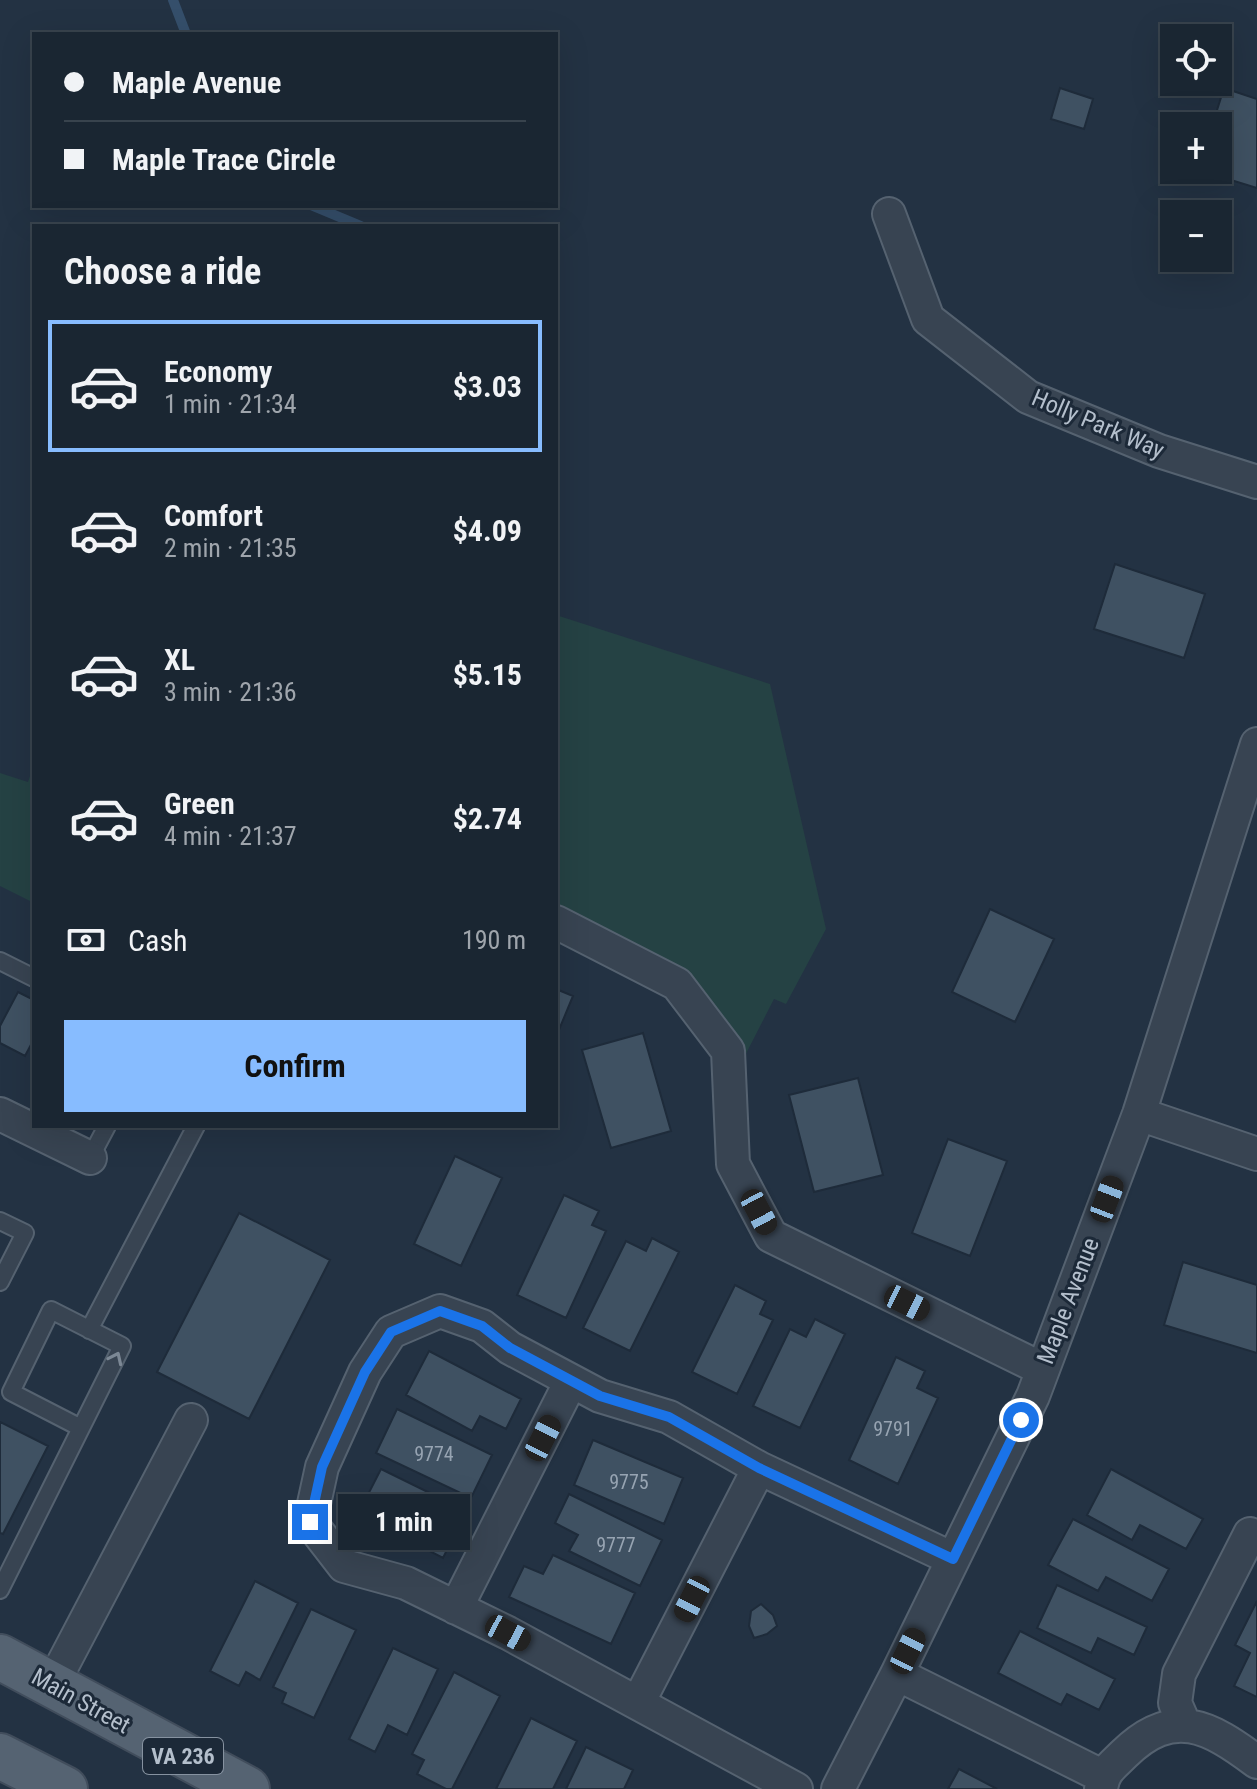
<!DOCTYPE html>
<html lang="en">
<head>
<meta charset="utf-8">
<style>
  body { margin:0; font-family:"Roboto Condensed",sans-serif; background:#232e3a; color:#f1f3f6; height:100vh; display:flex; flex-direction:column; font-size:30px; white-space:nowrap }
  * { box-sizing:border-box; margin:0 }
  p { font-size:26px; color:#9fa5ac }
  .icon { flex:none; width:44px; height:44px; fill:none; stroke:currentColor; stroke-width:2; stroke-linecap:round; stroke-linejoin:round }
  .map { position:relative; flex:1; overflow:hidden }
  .side { position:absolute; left:32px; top:224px; width:526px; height:904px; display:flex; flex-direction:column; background:#1a2632; border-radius:0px; box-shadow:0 8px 32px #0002,0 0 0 2px #38434d }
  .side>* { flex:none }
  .banner { position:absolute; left:32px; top:32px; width:526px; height:176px; border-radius:0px; box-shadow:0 8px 32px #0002,0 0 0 2px #38434d; display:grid; align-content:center; height:176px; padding:0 32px; background:#1a2632 }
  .tools { position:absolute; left:1160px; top:24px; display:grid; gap:16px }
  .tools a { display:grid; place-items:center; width:72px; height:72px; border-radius:0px; background:#1a2632; box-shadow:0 8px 32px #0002,0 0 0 2px #38434d; font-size:40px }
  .end { position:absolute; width:36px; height:36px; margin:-18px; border:10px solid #1a73e8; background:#fff; box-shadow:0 0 0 4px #fff }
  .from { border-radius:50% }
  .bubble { position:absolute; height:56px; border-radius:0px; background:#1a2632; box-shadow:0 8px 32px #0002,0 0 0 2px #38434d; font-size:26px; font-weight:700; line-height:56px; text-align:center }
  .car { position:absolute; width:24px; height:48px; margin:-24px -12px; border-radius:10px; box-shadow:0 0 6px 2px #0007; background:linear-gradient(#222 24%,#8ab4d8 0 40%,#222 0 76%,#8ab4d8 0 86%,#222 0) }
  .banner b { display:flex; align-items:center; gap:28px; height:76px; font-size:30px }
  .banner b+b { border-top:2px solid #38434d }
  .banner i { width:20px; height:20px; background:#f1f3f6 }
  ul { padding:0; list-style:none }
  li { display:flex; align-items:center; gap:24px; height:132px; margin:0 16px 12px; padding:0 16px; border:4px solid transparent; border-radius:0px }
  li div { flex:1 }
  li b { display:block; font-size:30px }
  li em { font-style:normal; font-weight:700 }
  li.current { border-color:#87bcff }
  li>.icon { width:72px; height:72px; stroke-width:1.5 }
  h2 { padding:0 32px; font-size:36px; line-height:96px }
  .pay { display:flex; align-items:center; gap:20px; height:88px; padding:0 32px; font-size:30px }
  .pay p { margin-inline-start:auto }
  .action { display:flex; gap:16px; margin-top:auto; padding:16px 32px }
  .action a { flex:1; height:92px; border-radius:0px; background:#87bcff; color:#111; font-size:32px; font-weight:700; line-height:92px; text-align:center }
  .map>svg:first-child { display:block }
  .green { fill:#254244 }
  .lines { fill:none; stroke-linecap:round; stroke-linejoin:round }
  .stream { stroke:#354f6b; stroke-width:10 }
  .building { fill:#3f5162; stroke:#1e2b3a; stroke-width:2 }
  .lane-casing { stroke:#556270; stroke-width:20 }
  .street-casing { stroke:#556270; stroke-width:36 }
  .primary-casing { stroke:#414d5c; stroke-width:48 }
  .lane { stroke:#384452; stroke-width:16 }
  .street { stroke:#384452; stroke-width:32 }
  .primary { stroke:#556372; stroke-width:44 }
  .oneway { stroke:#7c8895 }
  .route { stroke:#1a73e8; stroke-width:10 }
  .labels { text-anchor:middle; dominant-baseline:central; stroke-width:6; stroke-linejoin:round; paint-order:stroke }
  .number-label { font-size:20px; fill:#97a4b2 }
  .shield { fill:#1c2938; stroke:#8692a0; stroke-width:2 }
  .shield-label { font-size:22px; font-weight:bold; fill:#b4bfcc }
  .street-label { font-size:24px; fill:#b4bfcc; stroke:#1c2938 }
</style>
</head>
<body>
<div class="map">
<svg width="1257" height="1789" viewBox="0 0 1257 1789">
  <rect width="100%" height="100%" fill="#233243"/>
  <path class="green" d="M556 615 770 684 826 929 786 1004 774 999 732 1081 707 1020 556 923Z
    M34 764V903L0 886V773L28 782Z"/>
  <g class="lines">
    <path class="stream" d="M173 0 186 34
      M313 206 361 226"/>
  </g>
  <path class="building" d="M1060 88 1093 99 1084 129 1051 119Z
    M1224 88 1257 99V188L1218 176 1229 142 1218 138V126H1212Z
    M1115 564 1205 594 1184 658 1094 629Z
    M990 909 1054 939 1015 1022 952 992Z
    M556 989 573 996 556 1037Z
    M18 992 34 1000V1039L25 1056 0 1043V1026Z
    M643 1033 671 1131 611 1148 582 1050Z
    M858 1078 883 1175 814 1192 789 1095Z
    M948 1139 1007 1161 970 1256 912 1233Z
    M455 1156 502 1178 461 1266 414 1244Z
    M564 1195 599 1211 592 1225 606 1231 566 1318 517 1295Z
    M239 1213 330 1260 249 1419 157 1372Z
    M652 1238 679 1252 630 1351 583 1328 626 1241 646 1251Z
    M1183 1262 1257 1285V1353L1164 1325Z
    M735 1285 766 1301 760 1314 773 1320 737 1394 692 1372Z
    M815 1319 845 1334 800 1428 753 1406 790 1329 806 1337Z
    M429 1351 521 1399 506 1429 480 1416 472 1431 406 1395Z
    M896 1357 925 1371 917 1388 938 1398 898 1484 849 1460Z
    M397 1409 492 1455 471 1498 376 1453Z
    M0 1422 48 1446 3 1534 0 1533Z
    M593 1440 683 1478 664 1524 574 1485Z
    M381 1469 438 1497 430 1511 459 1526 443 1558 358 1514Z
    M1111 1469 1203 1519 1186 1549 1140 1525 1132 1540 1087 1515Z
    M569 1494 662 1540 640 1586 569 1551 578 1535 555 1523Z
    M1073 1519 1169 1569 1152 1601 1106 1577 1098 1591 1048 1565Z
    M553 1555 635 1593 611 1644 509 1597 524 1566 543 1574Z
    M255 1581 298 1603 260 1680 246 1672 239 1686 210 1671Z
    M1057 1585 1147 1627 1134 1655 1098 1638 1091 1653 1037 1628Z
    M1257 1601V1697L1234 1686 1250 1653 1235 1645Z
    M761 1604 773 1615 777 1626 767 1634 754 1638 749 1626 751 1611Z
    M311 1609 356 1630 314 1718 282 1703 286 1693 273 1687Z
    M1020 1631 1115 1679 1099 1710 1067 1694 1061 1705 998 1673Z
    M393 1648 438 1669 407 1735 388 1725 375 1752 349 1739Z
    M454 1672 500 1696 452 1789H446L417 1774 424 1760 412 1754Z
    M531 1718 577 1741 553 1789H496Z
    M586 1747 633 1770 624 1789H566Z
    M959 1769 997 1789H948Z"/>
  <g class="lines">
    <defs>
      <path id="lane" d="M0 961 34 978
        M90 1158 107 1126
        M0 1221 25 1233 0 1282
        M89 1330 196 1126
        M0 1590 122 1346 51 1310 11 1392 81 1428"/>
      <path id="street" d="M889 214 928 319 1028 397 1159 451 1257 482
        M556 922 677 984 728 1051 733 1164 771 1236 1042 1369
        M0 1114 90 1158
        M1139 1114 1257 1154
        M456 1608 571 1381
        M897 1674 1102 1776
        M52 1685 191 1420
        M638 1703 759 1468
        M1185 1726 1175 1703 1179 1674 1250 1534
        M796 1789 508 1633 406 1583 344 1566 310 1522 322 1467 365 1372 391 1332 440 1311 482 1326 510 1348 600 1396 669 1417 759 1468 953 1559
        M838 1789 897 1674 1033 1396 1139 1114 1257 744
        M1101 1789C1103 1771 1112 1766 1124 1754 1173 1706 1209 1726 1257 1762"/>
      <path id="primary" d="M0 1657 247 1789
        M0 1756 65 1789"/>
    </defs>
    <use href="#lane" class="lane-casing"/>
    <use href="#street" class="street-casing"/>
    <use href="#primary" class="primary-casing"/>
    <use href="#lane" class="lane"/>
    <use href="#street" class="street"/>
    <use href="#primary" class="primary"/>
  </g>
  <defs><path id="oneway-chevron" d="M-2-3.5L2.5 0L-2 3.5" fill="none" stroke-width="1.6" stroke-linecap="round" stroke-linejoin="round" transform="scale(2)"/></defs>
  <use class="oneway" href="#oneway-chevron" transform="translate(116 1358) rotate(-65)"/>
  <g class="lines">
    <path class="route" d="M310 1522 322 1467 365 1372 391 1332 440 1311 482 1326 510 1348 600 1396 669 1417 759 1468 953 1559 1021 1420"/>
  </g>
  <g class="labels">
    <g class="number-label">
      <text x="893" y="1429">9791</text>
      <text x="434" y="1454">9774</text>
      <text x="629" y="1482">9775</text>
      <text x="616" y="1545">9777</text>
    </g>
    <rect class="shield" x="143" y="1738" width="80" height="36" rx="6"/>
    <g class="shield-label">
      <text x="183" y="1756">VA 236</text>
    </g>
    <g class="street-label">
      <text transform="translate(1098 424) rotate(23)">Holly Park Way</text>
      <text transform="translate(1068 1301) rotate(-69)">Maple Avenue</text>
      <text transform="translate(81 1701) rotate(29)">Main Street</text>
    </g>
  </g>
</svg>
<div class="tools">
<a><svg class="icon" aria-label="locate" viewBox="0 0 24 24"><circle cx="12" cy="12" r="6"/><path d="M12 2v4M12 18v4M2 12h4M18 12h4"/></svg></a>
<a>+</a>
<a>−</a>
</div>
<i class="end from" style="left:1021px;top:1420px"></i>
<i class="end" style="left:310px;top:1522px"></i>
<div class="bubble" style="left:338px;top:1494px;width:132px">1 min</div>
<i class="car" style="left:1107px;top:1199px;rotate:21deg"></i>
<i class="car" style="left:759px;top:1212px;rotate:152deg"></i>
<i class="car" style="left:907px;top:1303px;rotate:116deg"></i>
<i class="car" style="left:543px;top:1438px;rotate:27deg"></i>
<i class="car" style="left:692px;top:1599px;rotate:207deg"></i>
<i class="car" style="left:508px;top:1633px;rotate:118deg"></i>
<i class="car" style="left:908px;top:1651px;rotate:26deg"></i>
<div class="banner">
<b><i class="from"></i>Maple Avenue</b>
<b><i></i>Maple Trace Circle</b>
</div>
<section class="side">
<h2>Choose a ride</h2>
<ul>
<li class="current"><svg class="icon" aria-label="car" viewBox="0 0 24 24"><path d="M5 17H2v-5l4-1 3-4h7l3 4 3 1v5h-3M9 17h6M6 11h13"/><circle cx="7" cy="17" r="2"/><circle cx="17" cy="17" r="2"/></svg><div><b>Economy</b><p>1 min · 21:34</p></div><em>$3.03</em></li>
<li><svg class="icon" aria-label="car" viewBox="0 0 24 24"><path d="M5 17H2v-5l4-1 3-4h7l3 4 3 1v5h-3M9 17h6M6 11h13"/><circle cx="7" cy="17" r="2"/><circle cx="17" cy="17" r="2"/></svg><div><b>Comfort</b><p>2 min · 21:35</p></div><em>$4.09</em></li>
<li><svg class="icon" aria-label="car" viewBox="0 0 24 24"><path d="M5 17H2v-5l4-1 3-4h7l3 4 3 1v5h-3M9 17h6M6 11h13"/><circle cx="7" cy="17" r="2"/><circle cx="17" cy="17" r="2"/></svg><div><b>XL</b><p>3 min · 21:36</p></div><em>$5.15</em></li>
<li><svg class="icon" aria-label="car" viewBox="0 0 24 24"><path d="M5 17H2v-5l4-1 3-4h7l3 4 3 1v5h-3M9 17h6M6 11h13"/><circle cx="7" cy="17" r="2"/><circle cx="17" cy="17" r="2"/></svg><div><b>Green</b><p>4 min · 21:37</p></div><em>$2.74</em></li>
</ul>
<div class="pay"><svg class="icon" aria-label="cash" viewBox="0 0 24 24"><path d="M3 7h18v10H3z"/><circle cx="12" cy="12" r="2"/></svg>Cash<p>190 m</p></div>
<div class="action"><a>Confirm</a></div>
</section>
</div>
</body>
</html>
